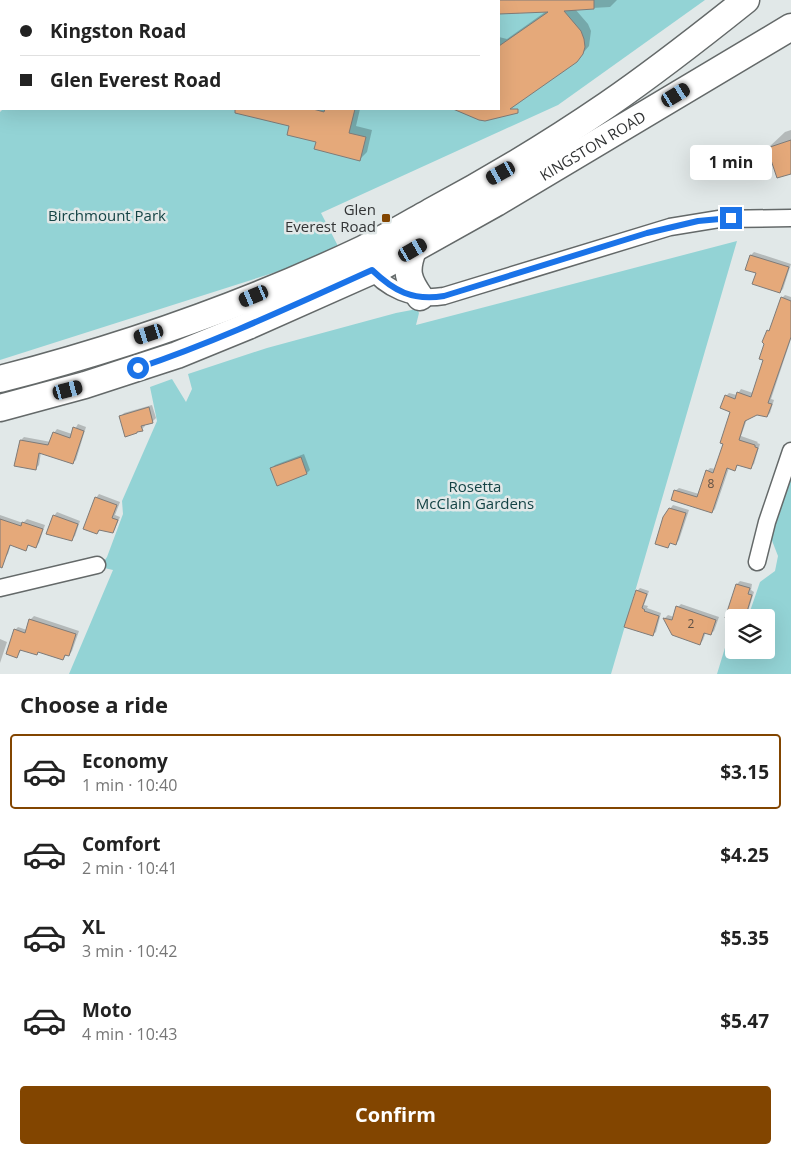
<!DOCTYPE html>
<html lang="en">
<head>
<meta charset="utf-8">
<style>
  body { margin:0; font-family:"Open Sans",sans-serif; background:#f2f2f2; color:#222; height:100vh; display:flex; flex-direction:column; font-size:19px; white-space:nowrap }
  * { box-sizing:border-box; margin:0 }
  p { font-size:16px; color:#767676 }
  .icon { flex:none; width:28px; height:28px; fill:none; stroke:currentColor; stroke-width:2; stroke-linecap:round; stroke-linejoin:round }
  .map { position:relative; height:674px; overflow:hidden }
  .drawer { display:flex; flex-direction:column; background:#fff; flex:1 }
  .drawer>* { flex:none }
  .top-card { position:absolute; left:0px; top:0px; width:500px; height:110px; box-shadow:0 5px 20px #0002; display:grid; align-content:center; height:110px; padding:0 20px; background:#fff }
  .buttons { position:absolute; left:725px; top:609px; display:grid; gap:10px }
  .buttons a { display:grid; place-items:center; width:50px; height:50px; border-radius:5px; background:#fff; box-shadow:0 5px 20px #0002; font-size:25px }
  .end { position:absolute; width:22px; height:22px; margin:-11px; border:6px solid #1a73e8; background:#fff; box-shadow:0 0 0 2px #fff }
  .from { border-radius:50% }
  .bubble { position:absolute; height:35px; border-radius:5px; background:#fff; box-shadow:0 5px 20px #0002; font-size:16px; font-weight:700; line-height:35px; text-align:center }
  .car { position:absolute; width:15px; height:30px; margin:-15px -8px; border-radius:6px; box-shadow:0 0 4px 1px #0007; background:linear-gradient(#222 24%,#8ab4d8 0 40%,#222 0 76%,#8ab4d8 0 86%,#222 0) }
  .top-card b { display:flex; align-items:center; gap:18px; height:48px; font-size:19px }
  .top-card b+b { border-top:1px solid #e0e0e0 }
  .top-card i { width:12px; height:12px; background:#222 }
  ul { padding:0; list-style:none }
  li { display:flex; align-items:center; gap:15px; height:75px; margin:0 10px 8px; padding:0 10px; border:2px solid transparent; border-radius:5px }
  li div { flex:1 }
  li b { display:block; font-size:19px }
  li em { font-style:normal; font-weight:700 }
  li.selected { border-color:#824500 }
  li>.icon { width:45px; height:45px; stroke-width:1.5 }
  h2 { padding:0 20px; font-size:22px; line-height:60px }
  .action { display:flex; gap:10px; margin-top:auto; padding:10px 20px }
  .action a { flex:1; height:58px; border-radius:5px; background:#824500; color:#fff; font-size:20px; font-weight:700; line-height:58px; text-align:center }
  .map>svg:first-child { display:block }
  .green { fill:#93d3d5 }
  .shadow { fill:#0003 }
  .building { fill:#e5a97a; stroke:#7f7b78 }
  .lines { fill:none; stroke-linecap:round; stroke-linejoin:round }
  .street-casing { stroke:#646969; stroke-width:19 }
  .primary-casing { stroke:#646969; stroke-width:29 }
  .street { stroke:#fff; stroke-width:16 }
  .primary { stroke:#fff; stroke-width:26 }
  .route { stroke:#1a73e8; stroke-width:6 }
  .poi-dot { fill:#824500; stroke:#e1e8e8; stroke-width:2 }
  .labels { text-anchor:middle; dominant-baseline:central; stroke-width:5; stroke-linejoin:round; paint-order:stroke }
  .number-label { font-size:12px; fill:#5f5146 }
  .street-label { font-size:15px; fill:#323435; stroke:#e1e8e8 }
  .poi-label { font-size:15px; fill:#323435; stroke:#e1e8e8; text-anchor:end }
  .park-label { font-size:15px; fill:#144345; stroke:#e1e8e8 }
</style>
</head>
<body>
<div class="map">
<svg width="791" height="674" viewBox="0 0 791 674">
  <rect width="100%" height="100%" fill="#e1e8e8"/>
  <path class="green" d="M232 0H705L558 105 321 213 339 248 317 259 0 360V112L3 109H499V1H232Z
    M737 241 611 674H69L113 570 100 567 107 557 123 514 122 501 157 421 150 387 172 379 186 402 192 389 188 374 267 348 396 313 417 309 419 313 416 325Z
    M791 463V674H717L731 628 734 629V650H766V618L748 617 760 582 775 571 778 556 769 533Z"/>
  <path class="shadow" d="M0 0H91L1 1V72Z
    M366 0H617L610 7 575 9 588 24 591 31 589 46 576 61 495 117 466 113 462 109H499V37L507 39 548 10 499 13V1Z
    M256 109H360L356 126 372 130 367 152 360 159 317 142 290 125 254 116Z
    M791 130V172L768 148 785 132Z
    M754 252 791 264 783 289 780 292 757 272 746 269 751 255Z
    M785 295 791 297V339L771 399 774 400 770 413 767 416 756 414 747 419 741 436 758 442 757 443 760 444 754 464 750 468 739 464 735 469 729 468 715 509 712 512 675 491 679 488 699 494 707 471 710 468 716 469 725 444 732 411 726 396 729 393 737 395 741 389 753 393 765 360 768 331 772 327 782 298Z
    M152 405 156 418 152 422 145 424V426L142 429 121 416 124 413Z
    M78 424 86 427 76 460 72 463 41 452 39 465 36 468 21 440 24 437 51 442 54 433 57 429 72 434Z
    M304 454 310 470 307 473 278 484 272 468 275 465Z
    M99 494 120 502 115 515 120 517 115 529 112 532 100 530 97 533 96 498Z
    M673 505 689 510 679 540 676 543 671 542 667 547 670 509Z
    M57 512 80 521 75 536 72 539 54 516Z
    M0 515 23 523 27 519 45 525 39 543 36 546 30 544 26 549 11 544 8 554 5 557 0 556Z
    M740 581 752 584 751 590 754 592 746 618H734V621L726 618 737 584Z
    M640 588 649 591 644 605 648 606 647 608 661 613 656 632 652 635 625 626 637 591Z
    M681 604 719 617 714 631 710 634 706 632 703 640 700 644 673 634 665 618 668 615 674 617 678 607Z
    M34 616 79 631 72 651 69 655 67 654 63 659 39 651 36 654 22 649 17 656 15 630 18 627 27 630 30 620Z
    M0 639 7 642 0 663Z"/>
  <path class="building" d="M499 0H594V9L564 11 581 31 584 39 585 47 583 54 577 62 510 109H518V113L485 121 479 120 453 109H499V46L548 12 499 14Z
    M235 109H313L324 112 325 109H355L349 133 366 137 360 161 314 149 316 142 287 135 289 126 235 113Z
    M791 140V174L777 178 767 148Z
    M750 255 789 267 780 293 752 284 756 273 745 270Z
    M781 297 791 301V337L768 403 772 404 767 417 757 415 745 421 739 440 755 445V447L758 448 751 469 737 465 735 471 727 468 712 513 671 500 674 490 697 497 706 470 713 473 723 444 720 443 730 412 720 408 725 395 735 399 737 392 751 397 763 360 759 359 764 344 762 342 767 330 769 331Z
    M149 407 153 423 141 426 143 431 137 432V433L125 437 119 416Z
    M73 427 84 431 73 464 39 453 36 470 14 466 20 440 48 445 53 432 70 438Z
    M301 457 307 474 277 486 270 468Z
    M95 497 117 505 112 518 118 520 113 533 99 530 97 534 83 529Z
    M669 508 686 513 676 545 670 543 668 548 655 544 663 517Z
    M53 515 78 524 72 541 46 534Z
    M0 519 21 526 22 522 43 529 36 548 28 545 26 551 10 545 2 568 0 567Z
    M736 584 750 588 748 594 752 595 745 618H725Z
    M636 590 647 594 642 608 645 610 644 611 659 616 653 636 624 627Z
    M676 606 716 620 711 635 704 633 700 645 672 635 663 618 672 620Z
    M29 619 76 634 69 656 65 655 63 660 38 652 37 655 20 650 17 658 6 654 14 629 25 633Z"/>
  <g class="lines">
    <defs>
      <path id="street" d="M367 265C386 290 413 301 444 296L670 227 719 219 791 218
        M757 562 767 522 791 451
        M0 588 97 565"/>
      <g id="primary">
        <path d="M413 250C405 271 408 280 420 297"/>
        <path d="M0 379C124 347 247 304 363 249 385 238 407 225 430 212 490 180 550 144 607 105 655 72 701 36 746 0"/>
        <path id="s1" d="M0 408 85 385 177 355 248 326 385 265 496 203 791 27"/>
      </g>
    </defs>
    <use href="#street" class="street-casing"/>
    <use href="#primary" class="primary-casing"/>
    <use href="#street" class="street"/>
    <use href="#primary" class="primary"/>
  </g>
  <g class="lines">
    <path class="route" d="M138 368C218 341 294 305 372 270 394 291 412 301 444 296L647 233 698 221 731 218"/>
  </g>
  <rect class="poi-dot" x="381" y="213" width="10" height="10" rx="2.5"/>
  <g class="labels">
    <g class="number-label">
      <text x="711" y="483">8</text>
      <text x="691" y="623">2</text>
    </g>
    <g class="street-label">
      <text stroke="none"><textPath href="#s1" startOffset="651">KINGSTON ROAD</textPath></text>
    </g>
    <g class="poi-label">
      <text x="376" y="209">Glen<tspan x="376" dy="17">Everest Road</tspan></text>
    </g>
    <g class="park-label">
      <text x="107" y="215">Birchmount Park</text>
      <text x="475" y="486">Rosetta<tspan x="475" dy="17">McClain Gardens</tspan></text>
    </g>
  </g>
</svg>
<div class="buttons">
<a><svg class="icon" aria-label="layers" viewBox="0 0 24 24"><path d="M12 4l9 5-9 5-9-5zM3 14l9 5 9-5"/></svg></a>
</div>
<i class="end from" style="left:138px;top:368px"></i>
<i class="end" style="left:731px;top:218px"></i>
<div class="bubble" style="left:690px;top:145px;width:82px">1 min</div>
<i class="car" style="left:676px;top:95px;rotate:59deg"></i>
<i class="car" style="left:501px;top:173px;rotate:241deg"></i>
<i class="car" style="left:413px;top:250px;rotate:60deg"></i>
<i class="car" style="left:254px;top:296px;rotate:247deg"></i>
<i class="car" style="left:149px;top:334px;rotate:252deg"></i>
<i class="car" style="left:68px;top:390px;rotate:75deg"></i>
<div class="top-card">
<b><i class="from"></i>Kingston Road</b>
<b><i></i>Glen Everest Road</b>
</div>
</div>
<section class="drawer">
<h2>Choose a ride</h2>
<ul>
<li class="selected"><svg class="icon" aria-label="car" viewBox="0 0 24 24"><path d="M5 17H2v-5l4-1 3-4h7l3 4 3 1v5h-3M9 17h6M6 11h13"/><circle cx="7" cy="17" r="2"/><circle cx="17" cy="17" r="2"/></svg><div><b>Economy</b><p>1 min · 10:40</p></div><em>$3.15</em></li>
<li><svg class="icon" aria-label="car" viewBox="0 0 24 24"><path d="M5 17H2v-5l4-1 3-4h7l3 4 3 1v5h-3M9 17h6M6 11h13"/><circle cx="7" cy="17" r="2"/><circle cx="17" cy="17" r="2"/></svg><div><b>Comfort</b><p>2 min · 10:41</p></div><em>$4.25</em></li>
<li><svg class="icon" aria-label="car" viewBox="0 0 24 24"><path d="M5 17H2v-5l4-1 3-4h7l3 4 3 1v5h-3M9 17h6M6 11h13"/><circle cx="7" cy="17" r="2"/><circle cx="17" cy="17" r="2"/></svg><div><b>XL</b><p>3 min · 10:42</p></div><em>$5.35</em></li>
<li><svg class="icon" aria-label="car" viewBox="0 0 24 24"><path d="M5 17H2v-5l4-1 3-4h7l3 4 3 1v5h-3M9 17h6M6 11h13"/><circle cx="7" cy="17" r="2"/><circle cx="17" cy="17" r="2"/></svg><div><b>Moto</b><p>4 min · 10:43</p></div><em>$5.47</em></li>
</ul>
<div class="action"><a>Confirm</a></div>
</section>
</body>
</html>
